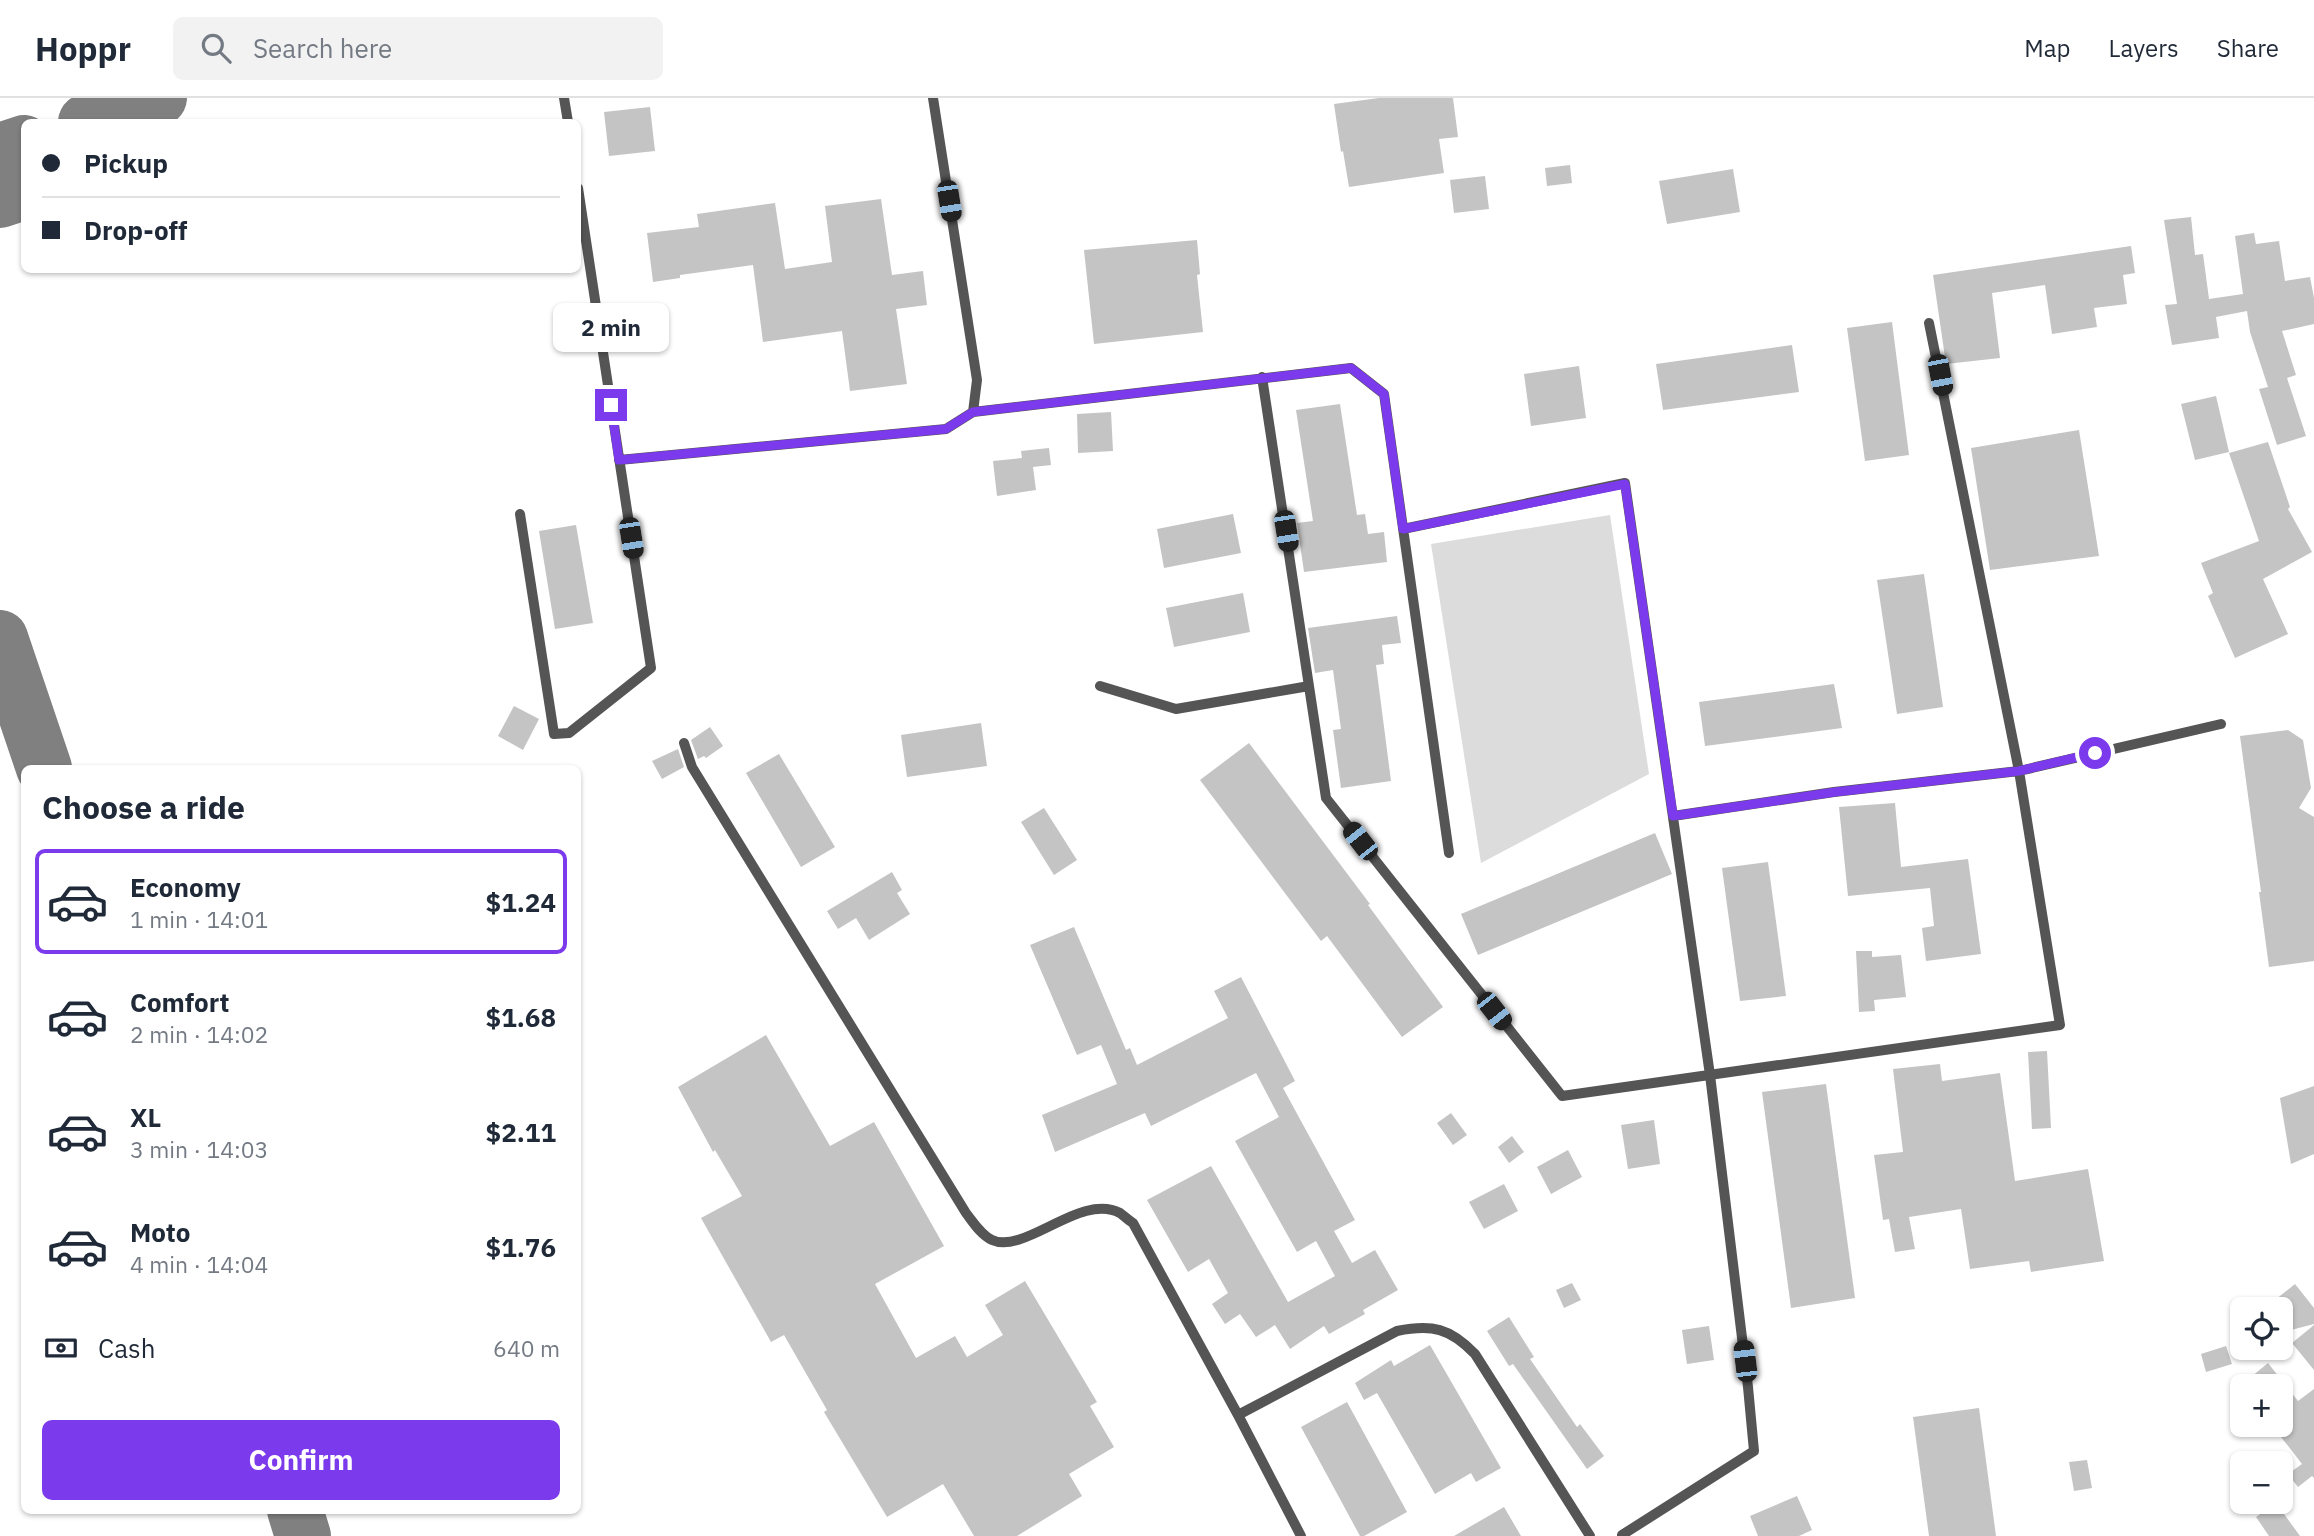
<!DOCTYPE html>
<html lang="en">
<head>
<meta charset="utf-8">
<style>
  body { margin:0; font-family:"IBM Plex Sans",sans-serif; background:#f2f2f3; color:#1f2937; height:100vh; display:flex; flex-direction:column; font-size:26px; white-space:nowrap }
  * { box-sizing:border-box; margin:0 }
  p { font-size:23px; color:#747a83 }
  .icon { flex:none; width:38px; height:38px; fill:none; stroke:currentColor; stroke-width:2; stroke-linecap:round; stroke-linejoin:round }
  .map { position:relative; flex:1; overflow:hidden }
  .drawer { position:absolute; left:21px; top:667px; width:560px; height:749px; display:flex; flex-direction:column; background:#fff; border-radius:10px; box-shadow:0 2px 5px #0004 }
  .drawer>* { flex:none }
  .hud { position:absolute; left:21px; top:21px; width:560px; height:154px; border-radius:10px; box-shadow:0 2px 5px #0004; display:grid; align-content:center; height:154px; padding:0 21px; background:#fff }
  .buttons { position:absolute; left:2230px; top:1199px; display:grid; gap:14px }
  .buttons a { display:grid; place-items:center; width:63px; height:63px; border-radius:10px; background:#fff; box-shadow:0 2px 5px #0004; font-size:35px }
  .end { position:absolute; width:32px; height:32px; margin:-16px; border:9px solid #7c3aed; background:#fff; box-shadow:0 0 0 4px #fff }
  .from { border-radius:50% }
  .bubble { position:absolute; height:49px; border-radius:10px; background:#fff; box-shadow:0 2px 5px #0004; font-size:23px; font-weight:700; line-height:49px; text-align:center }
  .car { position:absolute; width:21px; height:42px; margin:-21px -10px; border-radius:9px; box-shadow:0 0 5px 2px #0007; background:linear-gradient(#222 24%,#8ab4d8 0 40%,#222 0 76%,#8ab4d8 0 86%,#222 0) }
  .hud b { display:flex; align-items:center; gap:24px; height:66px; font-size:26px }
  .hud b+b { border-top:2px solid #e0e1e3 }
  .hud i { width:18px; height:18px; background:#1f2937 }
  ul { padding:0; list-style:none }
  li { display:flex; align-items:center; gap:21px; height:105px; margin:0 14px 10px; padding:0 7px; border:4px solid transparent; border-radius:10px }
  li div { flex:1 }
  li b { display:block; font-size:26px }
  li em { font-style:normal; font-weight:700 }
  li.current { border-color:#7c3aed }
  li>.icon { width:63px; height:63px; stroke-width:1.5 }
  h2 { padding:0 21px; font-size:32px; line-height:84px }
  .pay { display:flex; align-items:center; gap:18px; height:77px; padding:0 21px; font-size:26px }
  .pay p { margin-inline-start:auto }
  .action { display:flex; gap:14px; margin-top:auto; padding:14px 21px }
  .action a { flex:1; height:80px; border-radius:10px; background:#7c3aed; color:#fff; font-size:28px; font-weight:700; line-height:80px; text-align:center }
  header { display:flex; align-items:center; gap:42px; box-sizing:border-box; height:98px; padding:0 35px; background:#fff; border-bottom:2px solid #e0e1e3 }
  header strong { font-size:33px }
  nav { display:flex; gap:38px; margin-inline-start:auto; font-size:24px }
  .search { width:490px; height:63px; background:#f2f2f3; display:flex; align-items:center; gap:18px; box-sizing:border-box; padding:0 24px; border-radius:10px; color:#747a83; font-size:26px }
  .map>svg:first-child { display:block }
  .green { fill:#dcdcdc }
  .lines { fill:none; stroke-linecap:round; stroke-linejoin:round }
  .taxiway { stroke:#808080; stroke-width:56 }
  .building { fill:#c4c4c4 }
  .service { stroke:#555; stroke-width:10 }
  .route { stroke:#7c3aed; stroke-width:9 }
</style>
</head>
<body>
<header>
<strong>Hoppr</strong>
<div class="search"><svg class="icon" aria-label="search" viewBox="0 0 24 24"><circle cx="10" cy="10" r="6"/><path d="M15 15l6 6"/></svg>Search here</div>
<nav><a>Map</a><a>Layers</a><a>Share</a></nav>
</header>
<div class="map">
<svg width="2314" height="1438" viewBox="0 0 2314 1438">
  <rect width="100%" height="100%" fill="#fff"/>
  <path class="green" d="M1610 417 1649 676 1481 765 1431 446Z"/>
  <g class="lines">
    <path class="taxiway" d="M86 24 159 0
      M0 53 24 45
      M0 102 24 94
      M0 540 44 670
      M295 1412 303 1438"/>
  </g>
  <path class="building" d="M1379 0H1453L1458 39 1439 41 1444 75 1349 89 1343 53 1341 54 1334 6Z
    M650 9 655 53 609 58 604 14Z
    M1570 67 1572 85 1547 88 1545 70Z
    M1733 71 1740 114 1667 126 1659 83Z
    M1485 78 1489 111 1454 115 1450 82Z
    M881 101 892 177 923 173 927 207 896 211 907 286 850 293 842 233 763 244 753 167 680 177V180L653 184 647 135 699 129 697 116 775 105 785 171 832 164 825 108Z
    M2191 119 2195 157 2203 156 2209 201 2243 196 2235 138 2254 135 2256 146 2279 143 2285 183 2310 179 2314 200V226L2282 233 2296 277 2287 280 2306 338 2277 347 2259 291 2268 289 2250 234 2247 213 2216 219 2219 240 2172 247 2165 207 2177 206 2164 122Z
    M1197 142 1200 176 1197 177 1203 234 1094 246 1084 152Z
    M2131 148 2135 175 2123 177 2127 206 2094 210 2097 229 2052 236 2045 187 1992 195 2000 260 1946 266 1933 177Z
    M1892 224 1909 357 1865 363 1847 230Z
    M1792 247 1799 294 1663 312 1656 266Z
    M1579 268 1586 320 1531 328 1524 276Z
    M2216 298 2229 354 2195 362 2181 306Z
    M1340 306 1357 417 1365 416 1368 436 1384 434 1387 464 1304 474 1297 425 1313 423 1296 312Z
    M1111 314 1113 353 1078 355 1077 316Z
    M2079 332 2099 458 1990 472 1971 350Z
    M2268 344 2290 409 2288 411 2312 454 2263 481 2288 536 2235 560 2208 498 2213 495 2201 465 2259 443 2229 355Z
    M1049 350 1051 367 1033 369 1036 392 997 398 993 363 1022 360 1021 353Z
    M1233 416 1241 455 1164 470 1157 431Z
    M576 427 593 525 555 531 539 433Z
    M1924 476 1943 609 1897 616 1877 482Z
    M1243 495 1250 534 1174 549 1166 510Z
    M1397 518 1401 545 1382 547 1384 566 1376 567 1391 683 1341 690 1333 632 1341 631 1333 572 1315 575 1308 530Z
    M1834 586 1842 630 1705 648 1699 604Z
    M514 608 539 621 523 652 498 638Z
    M981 625 987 668 907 679 901 637Z
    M710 629 723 648 706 660 704 658 698 661 691 642Z
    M2288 632 2303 642 2311 690 2299 710 2314 719V863L2269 869 2259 794H2261L2240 638Z
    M1249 645 1370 806 1368 807 1443 909 1402 939 1327 838 1321 843 1200 682Z
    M678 651 684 669 662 681 652 663Z
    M779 656 835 749 801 769 746 675Z
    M1895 705 1901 769 1968 761 1981 856 1926 863 1922 830 1934 828 1930 790 1848 798 1839 709Z
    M1044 710 1077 762 1054 777 1021 724Z
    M1655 735 1672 776 1478 857 1461 816Z
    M1768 764 1786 898 1740 903 1722 770Z
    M892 774 902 792 897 795 910 816 869 842 856 820 838 831 827 813Z
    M1074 829 1126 952 1130 950 1137 967 1228 920 1214 893 1241 879 1295 983 1283 990 1355 1122 1334 1133 1352 1165 1375 1152 1398 1192 1363 1212 1365 1216 1329 1236 1324 1228 1290 1251 1275 1227 1256 1239 1240 1216 1225 1226 1212 1206 1228 1195 1209 1161 1188 1174 1147 1102 1211 1068 1288 1204 1335 1178 1316 1143 1297 1154 1235 1043 1279 1019 1256 975 1151 1028 1145 1015 1055 1054 1042 1017 1117 986 1101 947 1077 957 1030 847Z
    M1856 853H1872V859L1901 857 1906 899 1874 902 1875 913 1859 914Z
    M766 937 830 1048 874 1024 944 1148 875 1186 916 1260 955 1238 967 1259 1003 1237 985 1207 1025 1183 1097 1304 1090 1308 1114 1349 1069 1376 1082 1398 1017 1438H974L943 1386 887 1419 824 1314 827 1312 784 1237 771 1244 701 1120 742 1098 715 1052 713 1054 678 989Z
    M2047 953 2051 1030 2032 1031 2028 954Z
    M1940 966 1942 983 2000 975 2015 1083 2088 1071 2104 1163 2031 1174 2029 1163 1970 1171 1961 1111 1909 1119 1915 1151 1895 1154 1889 1121 1883 1122 1874 1057 1903 1054 1893 971Z
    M1826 986 1855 1200 1791 1210 1762 994Z
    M2314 988V1056L2291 1066 2280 1000Z
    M1451 1015 1467 1037 1453 1047 1437 1025Z
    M1654 1022 1660 1066 1628 1071 1621 1027Z
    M1512 1038 1524 1054 1509 1065 1498 1049Z
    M1568 1052 1582 1079 1551 1096 1537 1069Z
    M1504 1086 1518 1113 1484 1131 1469 1104Z
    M1572 1185 1581 1202 1564 1210 1556 1192Z
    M2295 1186 2314 1210V1226L2291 1232 2280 1219V1211H2274L2270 1206Z
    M1509 1219 1534 1259 1530 1261 1577 1329 1580 1326 1604 1358 1587 1371 1513 1266 1509 1268 1487 1233Z
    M2314 1227V1272L2292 1245Z
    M1709 1228 1714 1262 1687 1266 1682 1232Z
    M1430 1247 1501 1370 1476 1384 1471 1375 1435 1396 1377 1295 1364 1302 1355 1285 1391 1262 1394 1268Z
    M2226 1248 2232 1266 2206 1274 2201 1256Z
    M2268 1265 2298 1303 2314 1291V1380L2312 1378 2298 1389 2288 1376 2302 1366 2271 1326H2280V1288H2240Z
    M1347 1304 1407 1414 1364 1438H1360L1301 1329Z
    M1979 1310 1996 1438H1929L1913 1319Z
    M2087 1362 2092 1390 2074 1393 2069 1364Z
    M1797 1398 1812 1432 1799 1438H1758L1750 1418Z
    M2276 1405 2300 1438H2269L2256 1419Z
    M1504 1409 1521 1438H1454Z"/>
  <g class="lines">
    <path class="service" d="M564 0 568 24
      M933 0 977 282 973 314
      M1262 279 1326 700 1562 998 2060 927 2019 673 1929 225
      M619 362 946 331 973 314 1351 270 1384 296 1449 755
      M520 416 554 636 569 635 651 570 578 90
      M1403 431 1625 385 1710 977 1748 1289 1754 1353 1622 1437
      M1100 588 1176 611 1309 588
      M684 645 692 669 966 1115C973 1124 981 1137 992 1142 1025 1157 1081 1094 1120 1115 1124 1118 1128 1122 1133 1125L1238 1317 1301 1438
      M1673 718 1834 694 2019 673 2221 626
      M1238 1317 1397 1233C1432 1226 1450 1230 1475 1256L1590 1438"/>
  </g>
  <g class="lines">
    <path class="route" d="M611 307 619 362 946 331 973 314 1351 270 1384 296 1403 431 1625 386 1673 718 1835 694 2019 673 2095 655"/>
  </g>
</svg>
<div class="buttons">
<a><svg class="icon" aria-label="locate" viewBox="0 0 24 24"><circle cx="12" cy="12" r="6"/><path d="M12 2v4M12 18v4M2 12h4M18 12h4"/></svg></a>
<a>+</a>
<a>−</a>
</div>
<i class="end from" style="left:2095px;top:655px"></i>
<i class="end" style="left:611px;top:307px"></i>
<div class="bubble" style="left:553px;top:205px;width:116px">2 min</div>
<i class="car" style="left:949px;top:103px;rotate:171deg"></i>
<i class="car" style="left:1940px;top:277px;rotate:169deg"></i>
<i class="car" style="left:1286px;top:433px;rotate:171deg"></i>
<i class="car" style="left:631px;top:440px;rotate:171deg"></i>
<i class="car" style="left:1360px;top:743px;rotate:322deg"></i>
<i class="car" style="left:1494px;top:913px;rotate:142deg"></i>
<i class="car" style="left:1745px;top:1263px;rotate:353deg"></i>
<div class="hud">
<b><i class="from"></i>Pickup</b>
<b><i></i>Drop-off</b>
</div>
<section class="drawer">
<h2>Choose a ride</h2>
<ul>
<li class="current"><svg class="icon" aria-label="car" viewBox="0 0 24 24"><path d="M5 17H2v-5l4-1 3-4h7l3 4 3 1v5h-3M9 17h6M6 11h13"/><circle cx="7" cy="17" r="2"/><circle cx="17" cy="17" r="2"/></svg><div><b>Economy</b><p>1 min · 14:01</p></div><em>$1.24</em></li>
<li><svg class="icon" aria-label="car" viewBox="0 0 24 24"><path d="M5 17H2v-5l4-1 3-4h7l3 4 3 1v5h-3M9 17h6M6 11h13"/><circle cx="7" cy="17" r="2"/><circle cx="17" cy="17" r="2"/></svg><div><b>Comfort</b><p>2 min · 14:02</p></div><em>$1.68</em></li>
<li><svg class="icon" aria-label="car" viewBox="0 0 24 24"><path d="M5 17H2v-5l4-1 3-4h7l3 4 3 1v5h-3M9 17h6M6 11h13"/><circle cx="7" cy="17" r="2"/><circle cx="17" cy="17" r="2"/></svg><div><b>XL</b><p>3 min · 14:03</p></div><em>$2.11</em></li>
<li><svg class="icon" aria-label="car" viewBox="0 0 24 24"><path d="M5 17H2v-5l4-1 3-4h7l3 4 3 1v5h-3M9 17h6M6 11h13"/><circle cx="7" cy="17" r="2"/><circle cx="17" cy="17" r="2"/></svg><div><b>Moto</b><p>4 min · 14:04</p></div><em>$1.76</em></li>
</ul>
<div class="pay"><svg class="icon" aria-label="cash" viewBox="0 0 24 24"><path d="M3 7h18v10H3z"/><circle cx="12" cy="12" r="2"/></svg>Cash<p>640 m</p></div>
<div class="action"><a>Confirm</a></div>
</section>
</div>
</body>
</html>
